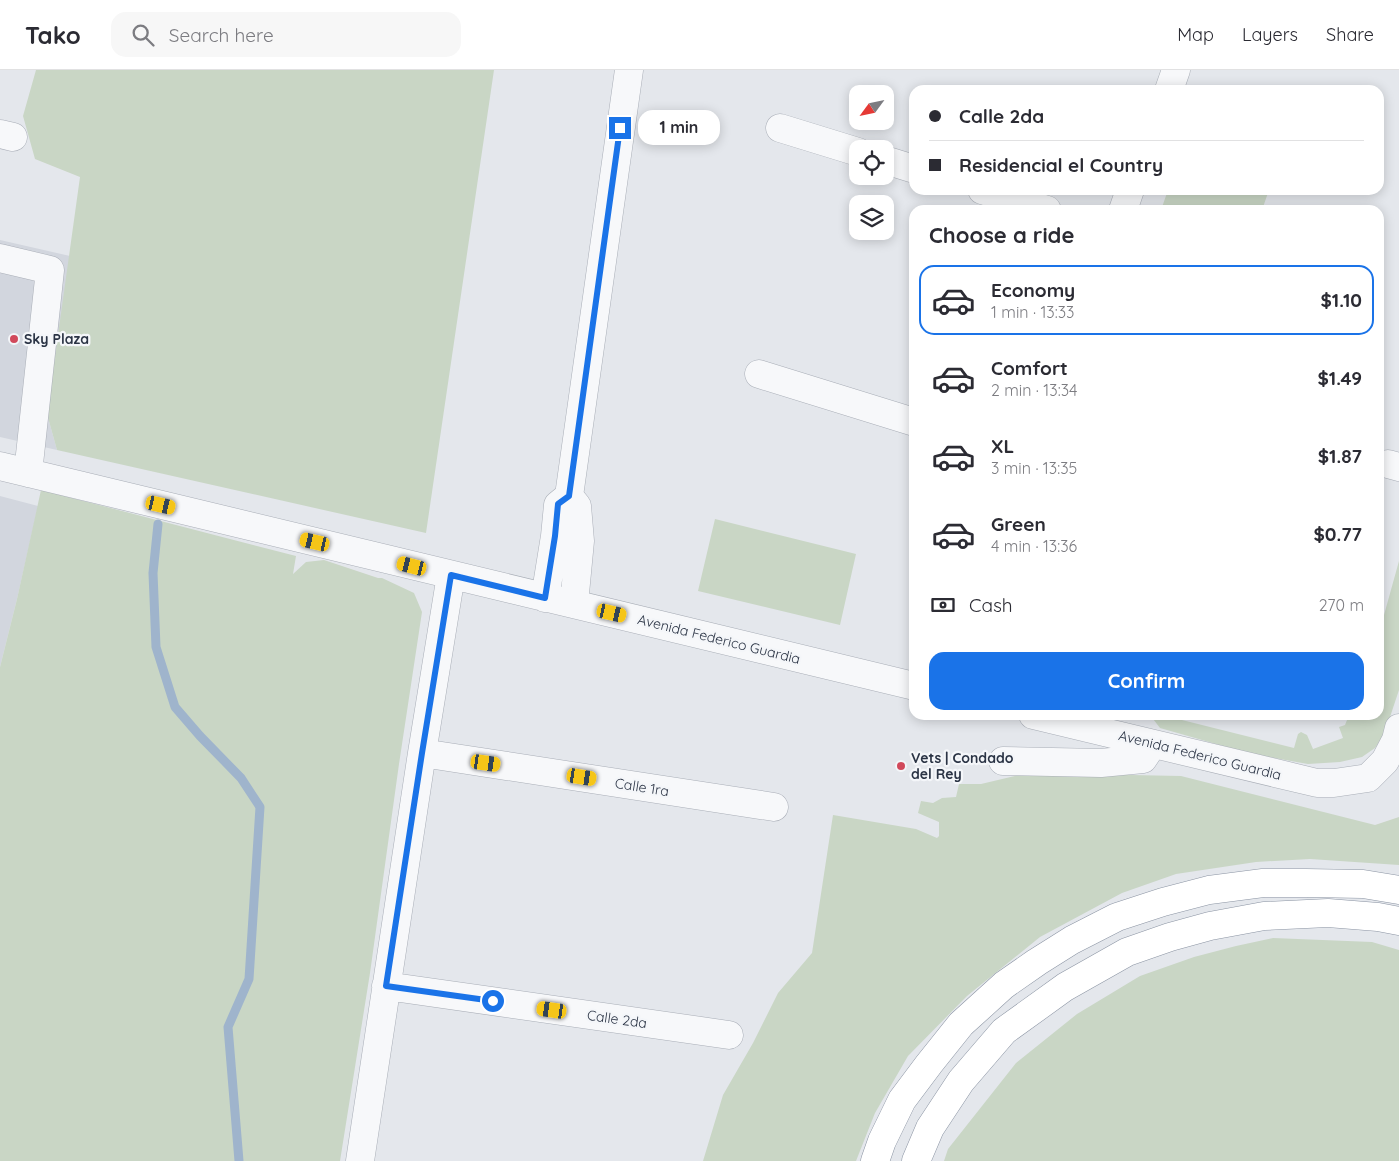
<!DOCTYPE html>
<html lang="en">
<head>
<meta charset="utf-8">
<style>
  body { margin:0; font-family:Quicksand,sans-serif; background:#f7f7f7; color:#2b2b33; height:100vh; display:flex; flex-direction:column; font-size:19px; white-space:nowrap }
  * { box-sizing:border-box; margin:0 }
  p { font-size:16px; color:#7c7c81 }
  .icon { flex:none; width:28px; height:28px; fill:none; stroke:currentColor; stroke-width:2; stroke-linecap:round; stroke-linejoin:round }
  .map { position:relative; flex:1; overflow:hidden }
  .sheet { position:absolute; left:909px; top:135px; width:475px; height:515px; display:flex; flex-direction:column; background:#fff; border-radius:15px; box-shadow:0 2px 12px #0003 }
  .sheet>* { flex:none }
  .top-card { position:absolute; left:909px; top:15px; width:475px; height:110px; border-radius:15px; box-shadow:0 2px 12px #0003; display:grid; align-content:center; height:110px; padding:0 20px; background:#fff }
  .needle { width:32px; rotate:237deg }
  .fabs { position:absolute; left:849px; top:15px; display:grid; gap:10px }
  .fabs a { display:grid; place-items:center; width:45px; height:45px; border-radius:10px; background:#fff; box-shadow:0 2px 12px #0003; font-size:25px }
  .end { position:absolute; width:22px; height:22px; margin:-11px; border:6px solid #1a73e8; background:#fff; box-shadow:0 0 0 2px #fff }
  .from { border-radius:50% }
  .bubble { position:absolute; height:35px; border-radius:15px; background:#fff; box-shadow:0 2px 12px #0003; font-size:16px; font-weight:700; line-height:35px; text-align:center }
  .car { position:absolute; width:15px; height:30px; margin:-15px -8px; border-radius:6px; box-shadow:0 0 4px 1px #0007; background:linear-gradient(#f5c518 24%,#345 0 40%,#f5c518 0 76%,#345 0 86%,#f5c518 0) }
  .top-card b { display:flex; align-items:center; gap:18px; height:48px; font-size:19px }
  .top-card b+b { border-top:1px solid #e1e1e2 }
  .top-card i { width:12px; height:12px; background:#2b2b33 }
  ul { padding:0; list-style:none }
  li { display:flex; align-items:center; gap:15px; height:70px; margin:0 10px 8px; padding:0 10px; border:2px solid transparent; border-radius:15px }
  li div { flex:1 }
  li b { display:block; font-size:19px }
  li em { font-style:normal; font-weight:700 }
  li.current { border-color:#1a73e8 }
  li>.icon { width:45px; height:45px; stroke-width:1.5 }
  h2 { padding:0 20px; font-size:22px; line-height:60px }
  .pay { display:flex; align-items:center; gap:12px; height:55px; padding:0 20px; font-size:19px }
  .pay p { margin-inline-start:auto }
  .button { display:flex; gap:10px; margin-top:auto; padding:10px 20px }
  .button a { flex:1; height:58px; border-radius:15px; background:#1a73e8; color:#fff; font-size:20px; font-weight:700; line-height:58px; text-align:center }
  header { display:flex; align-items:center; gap:30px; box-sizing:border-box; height:70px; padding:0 25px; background:#fff; border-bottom:1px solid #e1e1e2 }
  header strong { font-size:24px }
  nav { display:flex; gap:28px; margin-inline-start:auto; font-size:18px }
  .search { width:350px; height:45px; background:#f7f7f7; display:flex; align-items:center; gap:12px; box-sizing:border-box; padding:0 18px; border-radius:15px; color:#7c7c81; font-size:19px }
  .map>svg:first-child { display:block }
  .built { fill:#d2d6de }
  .green { fill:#c9d6c5 }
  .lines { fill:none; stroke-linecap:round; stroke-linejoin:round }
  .stream { stroke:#9fb4cc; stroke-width:9 }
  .minor-casing { stroke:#a9aeb7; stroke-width:29 }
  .highway-casing { stroke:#8b94a3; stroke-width:29 }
  .minor { stroke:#f7f8fa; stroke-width:28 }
  .highway { stroke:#fff; stroke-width:28 }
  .route { stroke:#1a73e8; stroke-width:6 }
  .poi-dot { fill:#d1495b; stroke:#f4f6f9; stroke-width:2 }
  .labels { text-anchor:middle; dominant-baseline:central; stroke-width:4.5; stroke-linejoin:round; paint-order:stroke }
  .poi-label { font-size:14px; font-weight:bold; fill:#2b3445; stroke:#f4f6f9; text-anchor:start }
  .street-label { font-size:14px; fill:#2b3445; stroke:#f4f6f9 }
</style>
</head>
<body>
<header>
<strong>Tako</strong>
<div class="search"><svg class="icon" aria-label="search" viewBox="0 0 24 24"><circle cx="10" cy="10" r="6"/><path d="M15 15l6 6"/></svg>Search here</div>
<nav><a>Map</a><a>Layers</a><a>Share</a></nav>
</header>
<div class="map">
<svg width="1399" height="1091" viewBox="0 0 1399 1091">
  <rect width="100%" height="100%" fill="#e4e7ec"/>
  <path class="built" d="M0 170 70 186 47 344 57 380 0 367Z
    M0 426 38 436 17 529 0 597Z"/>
  <path class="green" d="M36 0H494L426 463 57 380 47 344 80 107 35 89 23 46Z
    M1168 120H1269L1262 140H1161Z
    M41 420 296 486 293 504 306 492 324 490 378 508H382L414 523 422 542 399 694 370 903 340 1091H0V597L17 529Z
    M715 449 856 484 840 555 698 521Z
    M1399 491V620L1384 665 1375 678 1362 687 1340 692 1308 694 1251 684 1160 658 1150 645H1162L1294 678 1298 664 1301 662 1307 665 1313 679 1343 668 1339 657 1345 655 1349 645H1379V563Z
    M1028 703 1181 706 1375 755 1399 747V795L1310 789 1256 792 1176 804 1122 823 1040 867 967 926 908 986 875 1043 856 1091H703L723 1025 753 973 778 923 812 883 833 745 916 759 937 768 939 766V752L918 743 921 731 933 733 942 728 956 727 959 714H981Z
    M1273 868 1372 872 1399 880V1091H944L948 1079 1016 993 1077 944 1140 906 1194 887 1236 876Z"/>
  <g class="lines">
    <path class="stream" d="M158 454 153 503 156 577 175 637 200 666 241 708 260 737 249 909 228 957 239 1091"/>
    <defs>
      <path id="minor" d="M1169 20 1176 0
        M780 58 858 82
        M0 64 13 67
        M885 90 914 99
        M982 120 1047 140
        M1123 140 1130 120
        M0 188 50 200 28 403
        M759 304 914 352
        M1388 394 1399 397
        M0 396 914 616
        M569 426 577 436 580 471 574 534
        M545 528 555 466 558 435 569 426 629 0
        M1033 645 1317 713H1334L1368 708 1385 691 1396 670 1399 658
        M422 683 774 737
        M1003 691 1101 693 1143 689 1153 674
        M386 916 729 965
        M360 1091 422 683 451 505"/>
      <path id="highway" d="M875 1091 882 1071 902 1030 929 994 961 954 1004 915 1037 892 1072 870 1117 847 1163 832 1209 820 1263 813H1306L1363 814 1399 820
        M916 1091 930 1058 961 1011 1004 961 1065 917 1127 882 1170 867 1210 856 1264 846 1328 843 1378 847 1399 851"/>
    </defs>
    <use href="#minor" class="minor-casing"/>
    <use href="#highway" class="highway-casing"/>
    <use href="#minor" class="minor"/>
    <use href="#highway" class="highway"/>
  </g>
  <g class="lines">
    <path class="route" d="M493 931 386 916 422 683 451 505 545 528 555 466 558 434 569 426 620 58"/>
  </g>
  <g class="poi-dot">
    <circle cx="14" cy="269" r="5"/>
    <circle cx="901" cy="696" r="5"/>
  </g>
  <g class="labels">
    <g class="poi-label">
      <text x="24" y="269">Sky Plaza</text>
      <text x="911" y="688">Vets | Condado<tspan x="911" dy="16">del Rey</tspan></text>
    </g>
    <g class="street-label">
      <text transform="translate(719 569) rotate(14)">Avenida Federico Guardia</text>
      <text transform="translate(1200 685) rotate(14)">Avenida Federico Guardia</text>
      <text transform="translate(642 717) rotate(9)">Calle 1ra</text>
      <text transform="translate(617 949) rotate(8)">Calle 2da</text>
    </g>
  </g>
</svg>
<div class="fabs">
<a><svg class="needle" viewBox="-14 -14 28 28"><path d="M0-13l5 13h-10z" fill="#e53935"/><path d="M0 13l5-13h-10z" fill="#7c7c81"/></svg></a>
<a><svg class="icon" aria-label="locate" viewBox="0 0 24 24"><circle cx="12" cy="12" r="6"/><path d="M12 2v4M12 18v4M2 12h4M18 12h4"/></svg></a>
<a><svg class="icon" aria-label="layers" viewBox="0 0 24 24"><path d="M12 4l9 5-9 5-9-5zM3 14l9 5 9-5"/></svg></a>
</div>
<i class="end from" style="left:493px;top:931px"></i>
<i class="end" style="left:620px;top:58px"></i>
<div class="bubble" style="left:638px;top:40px;width:82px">1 min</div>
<i class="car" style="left:161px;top:435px;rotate:103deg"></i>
<i class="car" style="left:315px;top:472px;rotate:283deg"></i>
<i class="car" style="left:412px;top:496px;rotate:284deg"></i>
<i class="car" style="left:612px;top:543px;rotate:103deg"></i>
<i class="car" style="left:486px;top:693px;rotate:98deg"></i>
<i class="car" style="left:582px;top:707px;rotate:99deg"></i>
<i class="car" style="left:552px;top:940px;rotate:278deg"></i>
<div class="top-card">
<b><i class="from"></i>Calle 2da</b>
<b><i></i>Residencial el Country</b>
</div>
<section class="sheet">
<h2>Choose a ride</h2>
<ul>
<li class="current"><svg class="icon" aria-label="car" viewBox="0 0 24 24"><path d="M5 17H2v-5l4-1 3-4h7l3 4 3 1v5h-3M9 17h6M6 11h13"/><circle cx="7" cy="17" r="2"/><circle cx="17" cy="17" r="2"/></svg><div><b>Economy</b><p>1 min · 13:33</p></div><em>$1.10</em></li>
<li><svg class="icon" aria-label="car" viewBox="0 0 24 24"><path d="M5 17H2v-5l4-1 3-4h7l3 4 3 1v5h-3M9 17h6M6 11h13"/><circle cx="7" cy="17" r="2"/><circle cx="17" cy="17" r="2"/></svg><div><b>Comfort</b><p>2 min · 13:34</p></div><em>$1.49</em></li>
<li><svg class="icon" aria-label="car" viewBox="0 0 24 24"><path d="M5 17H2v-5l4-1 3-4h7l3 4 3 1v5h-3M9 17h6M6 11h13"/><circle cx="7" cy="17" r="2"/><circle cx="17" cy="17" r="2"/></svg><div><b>XL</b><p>3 min · 13:35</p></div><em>$1.87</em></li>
<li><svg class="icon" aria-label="car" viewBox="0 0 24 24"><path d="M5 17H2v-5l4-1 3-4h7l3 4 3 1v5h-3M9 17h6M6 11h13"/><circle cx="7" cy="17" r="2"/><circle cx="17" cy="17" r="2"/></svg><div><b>Green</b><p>4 min · 13:36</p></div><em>$0.77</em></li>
</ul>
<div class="pay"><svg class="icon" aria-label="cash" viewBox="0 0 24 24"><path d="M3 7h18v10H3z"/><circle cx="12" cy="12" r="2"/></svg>Cash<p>270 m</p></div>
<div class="button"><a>Confirm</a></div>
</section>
</div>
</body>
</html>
